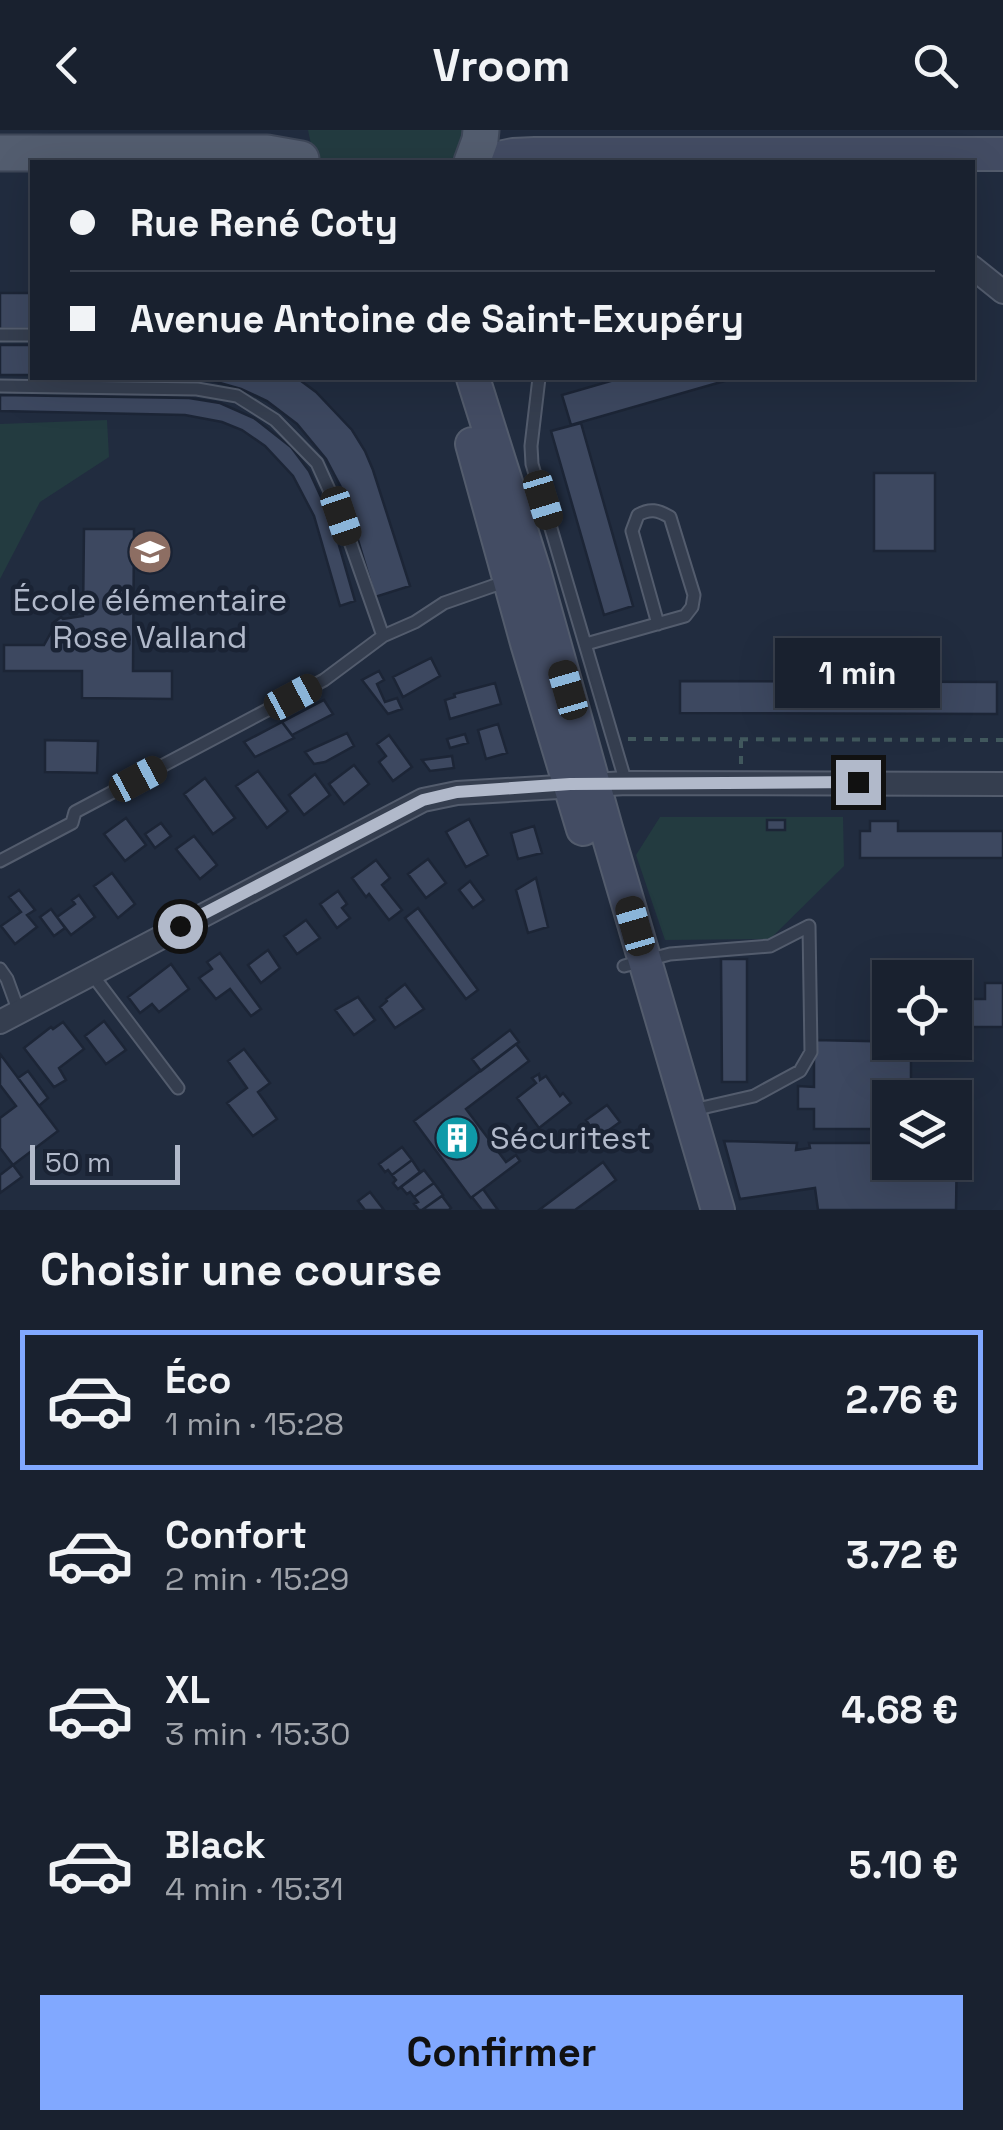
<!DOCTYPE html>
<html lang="fr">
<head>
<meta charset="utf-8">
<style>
  body { margin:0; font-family:"Space Grotesk",sans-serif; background:#262e3b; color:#f1f3f6; height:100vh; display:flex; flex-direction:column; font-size:38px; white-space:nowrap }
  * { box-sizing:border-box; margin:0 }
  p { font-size:32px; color:#9fa3aa }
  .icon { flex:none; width:55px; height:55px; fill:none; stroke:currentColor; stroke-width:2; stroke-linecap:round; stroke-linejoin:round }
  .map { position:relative; height:1080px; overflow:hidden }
  .sheet { display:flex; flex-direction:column; background:#19212f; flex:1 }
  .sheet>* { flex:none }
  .hud { position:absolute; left:30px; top:30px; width:945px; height:220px; border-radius:0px; box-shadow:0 10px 40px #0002,0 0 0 2px #373e4b; display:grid; align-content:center; height:220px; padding:0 40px; background:#19212f }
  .tools { position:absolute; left:872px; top:830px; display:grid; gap:20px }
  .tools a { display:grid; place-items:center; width:100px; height:100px; border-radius:0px; background:#19212f; box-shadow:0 10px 40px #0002,0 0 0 2px #373e4b; font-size:50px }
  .scale { position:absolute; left:30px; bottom:25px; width:150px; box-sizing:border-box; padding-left:10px; border:5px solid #b1b9ca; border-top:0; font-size:28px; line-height:35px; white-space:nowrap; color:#b1b9ca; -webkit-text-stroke:8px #1a2334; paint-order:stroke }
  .end { position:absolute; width:45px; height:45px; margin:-22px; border:12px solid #b1b9ca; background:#111; box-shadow:0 0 0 5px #111 }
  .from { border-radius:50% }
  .bubble { position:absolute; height:70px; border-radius:0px; background:#19212f; box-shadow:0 10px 40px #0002,0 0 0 2px #373e4b; font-size:32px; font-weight:700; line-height:70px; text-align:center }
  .car { position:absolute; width:30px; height:60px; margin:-30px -15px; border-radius:12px; box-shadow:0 0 8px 2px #0007; background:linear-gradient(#222 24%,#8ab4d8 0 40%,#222 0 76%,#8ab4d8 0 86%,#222 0) }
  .hud b { display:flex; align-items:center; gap:35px; height:95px; font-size:38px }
  .hud b+b { border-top:2px solid #373e4b }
  .hud i { width:25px; height:25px; background:#f1f3f6 }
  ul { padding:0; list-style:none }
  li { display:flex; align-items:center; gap:30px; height:140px; margin:0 20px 15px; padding:0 20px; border:5px solid transparent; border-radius:0px }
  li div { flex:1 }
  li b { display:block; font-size:38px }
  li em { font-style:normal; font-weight:700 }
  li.on { border-color:#81a8ff }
  li>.icon { width:90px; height:90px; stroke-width:1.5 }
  h2 { padding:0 40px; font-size:45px; line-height:120px }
  .primary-button { display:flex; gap:20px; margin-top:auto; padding:20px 40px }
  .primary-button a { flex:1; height:115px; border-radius:0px; background:#81a8ff; color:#111; font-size:40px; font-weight:700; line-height:115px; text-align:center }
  header { display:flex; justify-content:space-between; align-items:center; height:130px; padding:0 40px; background:#19212f; font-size:45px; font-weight:700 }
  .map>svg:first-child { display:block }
  .green { fill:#233b40 }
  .building { fill:#3d4860; stroke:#1c2536; stroke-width:2.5 }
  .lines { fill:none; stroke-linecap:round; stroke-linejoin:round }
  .lane-casing { stroke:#535c6d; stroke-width:15 }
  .street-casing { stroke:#535c6d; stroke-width:26 }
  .secondary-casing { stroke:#535c6d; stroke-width:36 }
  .primary-casing { stroke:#3e4758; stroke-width:39 }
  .path { stroke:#41585d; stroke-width:4; stroke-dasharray:8 8; stroke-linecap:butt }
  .lane { stroke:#353e4f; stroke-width:11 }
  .street { stroke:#353e4f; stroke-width:22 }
  .secondary { stroke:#434c63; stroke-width:32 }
  .primary { stroke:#535d6f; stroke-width:35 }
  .route { stroke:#b1b9ca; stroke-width:12 }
  .labels { text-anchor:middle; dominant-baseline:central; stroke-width:9; stroke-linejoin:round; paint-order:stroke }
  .poi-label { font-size:32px; fill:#b1b9ca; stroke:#1a2334 }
</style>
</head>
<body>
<header><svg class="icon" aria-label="back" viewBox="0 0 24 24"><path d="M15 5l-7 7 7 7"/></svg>Vroom<svg class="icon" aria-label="search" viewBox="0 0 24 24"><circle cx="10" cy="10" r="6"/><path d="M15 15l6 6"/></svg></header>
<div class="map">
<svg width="1003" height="1080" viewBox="0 0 1003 1080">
  <rect width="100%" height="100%" fill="#212c3f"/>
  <path class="green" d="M308 0H467L459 32H319L312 19Z
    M107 290 109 327 40 372 0 449V294Z
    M660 687H843L844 736 770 809 665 810 636 725Z"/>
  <path class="building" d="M0 163H32V199H0Z
    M0 215H32V245H0Z
    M169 248H297L316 262 352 300 365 321 373 340 410 456 375 467 344 363 326 329 297 294 267 271 241 259 213 251Z
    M621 248H735L571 295 562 265Z
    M0 265 189 268 220 273 254 288 291 317 309 341 332 391 355 471 340 476 314 386 293 346 265 316 242 300 222 292 185 285 0 281Z
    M581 293 633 476 604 485 551 301Z
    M874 343H935V421H874Z
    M84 399H134L133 541H172V569L82 568V541H4V515H44L55 495 53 493 61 487 63 489 83 486Z
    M431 528 440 546 403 567 393 547Z
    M379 541 384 550 377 554 385 572 397 568 402 579 388 584 362 550Z
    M680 551 997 552V584L680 583Z
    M495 553 501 574 450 589 445 570 455 567 454 564Z
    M324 570 333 584 292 605 282 592Z
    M282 592 294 608 255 627 244 612Z
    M498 594 507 623 486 629 478 600Z
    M347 603 354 616 325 632 314 634 305 622Z
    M465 604 468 613 450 618 447 609Z
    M389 605 412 637 393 651 379 632 386 626 377 614Z
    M45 610 98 611 97 643 45 642Z
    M452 626 454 638 430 641 422 630Z
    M354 635 369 654 344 674 329 654Z
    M258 641 288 681 267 698 236 656Z
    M315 644 330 665 304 685 289 665Z
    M205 648 235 688 213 704 184 664Z
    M126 688 146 715 125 731 104 704Z
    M469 689 488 725 466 737 446 702Z
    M767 690H785V700H767Z
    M870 691H898V701H1003V728H860V701H870Z
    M161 693 171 706 155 718 145 704Z
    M534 696 542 723 518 729 511 703Z
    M194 706 217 735 200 749 176 719Z
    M428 729 446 753 426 768 408 744Z
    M376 730 390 748 382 755 402 780 389 790 369 764 366 767 352 748Z
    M112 743 135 774 118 788 94 756Z
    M536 748 548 797 528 803 516 760Z
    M470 751 484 770 473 778 459 760Z
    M19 760 35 780 27 785 37 797 15 814 1 796 21 782 9 767Z
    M338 761 347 774 342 778 350 788 337 798 320 774Z
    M79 765 95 787 71 805 57 787 75 774 72 770Z
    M418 778 478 860 466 869 405 788Z
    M51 779 65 798 54 806 40 787Z
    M306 790 320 808 297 824 284 806Z
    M268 820 280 838 261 853 248 835Z
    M220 823 261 879 251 886 230 859 216 869 199 848 212 839 207 832Z
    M721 829H747V952H722Z
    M171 834 189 859 159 882 152 874 140 883 128 867Z
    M985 853H1003V897H955V869H985Z
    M405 854 424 879 395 898 380 877 387 871 386 869Z
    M358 867 375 890 354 905 335 880Z
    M104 891 126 920 106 934 85 906Z
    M63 892 84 919 59 938 66 950 54 957 24 918 51 897 53 899Z
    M510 900 519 912 481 941 472 929Z
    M814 910 911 912V968H890V999H814V979H798V956L814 957Z
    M516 914 529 931 466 979 506 1032 516 1025 520 1031 471 1068 414 991Z
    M244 919 270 953 258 962 277 989 253 1006 227 973 247 958 228 931Z
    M0 924 58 1001 13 1035 0 1018V988L16 976 0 955Z
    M28 941 48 968 39 976 18 948Z
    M539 944 540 950 546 946 560 966 563 963 571 973 539 998 517 968 536 953 532 948Z
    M607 975 620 992 598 1008 586 990Z
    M724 1011 797 1013 796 1020 810 1018 809 1013H890V1032H955V1012H957L956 1080H818L815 1058 740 1069Z
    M402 1017 412 1030 392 1045 388 1040 385 1042 379 1034Z
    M412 1030 420 1042 398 1059 393 1053 396 1050 392 1045Z
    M603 1032 616 1050 575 1080H539Z
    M13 1035 22 1047 0 1063V1045Z
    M424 1040 434 1053 414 1067 410 1062 407 1064 401 1057Z
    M434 1053 443 1065 422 1080H419L414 1074 418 1072 414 1067Z
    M483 1059 498 1080H482L472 1067Z
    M370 1062 384 1080H365L358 1071Z
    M442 1066 451 1078 449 1080H422Z"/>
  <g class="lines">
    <defs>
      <path id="lane" d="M0 205H32
        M539 248 531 316 532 334 626 653
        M0 256 197 259 237 266 275 290 317 333 341 386 383 506
        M586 514 685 486 692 477 694 465 670 387C658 380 650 378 638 385L632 401 658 494
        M0 731 72 693 75 682 324 550 383 506 415 492 444 473 507 451
        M624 836 670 824 770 816 809 796 811 922 800 941 754 966 693 980
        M0 839 7 849 19 882
        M91 843 178 958"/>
      <path id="street" d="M972 137 1003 162
        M0 892 423 670 457 663 626 653 1003 654"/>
      <path id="secondary" d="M480 32 513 25 535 24H1003
        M473 248 534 441 606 698 718 1080
        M472 314 527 513 583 699"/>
      <path id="primary" d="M0 23H267L301 29
        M472 32 480 10 481 0"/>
    </defs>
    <use href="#lane" class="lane-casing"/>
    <use href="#street" class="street-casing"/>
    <use href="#secondary" class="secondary-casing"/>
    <use href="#primary" class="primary-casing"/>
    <path class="path" d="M628 609 1003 610
      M741 634V609"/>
    <use href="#lane" class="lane"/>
    <use href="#street" class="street"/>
    <use href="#secondary" class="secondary"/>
    <use href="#primary" class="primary"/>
  </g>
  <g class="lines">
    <path class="route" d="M180 796 423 670 457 662 570 654 858 652"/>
  </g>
  <defs>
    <symbol id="school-disc" viewBox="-11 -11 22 22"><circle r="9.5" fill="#8d6e63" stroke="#1a2334"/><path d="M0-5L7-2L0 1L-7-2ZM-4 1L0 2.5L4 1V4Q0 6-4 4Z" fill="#fff"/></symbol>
    <symbol id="building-disc" viewBox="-11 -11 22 22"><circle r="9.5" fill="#0f9aa8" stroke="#1a2334"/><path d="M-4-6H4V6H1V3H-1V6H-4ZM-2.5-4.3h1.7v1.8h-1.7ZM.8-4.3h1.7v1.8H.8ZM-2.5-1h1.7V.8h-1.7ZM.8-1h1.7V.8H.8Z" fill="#fff"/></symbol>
  </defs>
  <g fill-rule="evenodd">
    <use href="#school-disc" x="125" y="397" width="50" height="50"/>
    <use href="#building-disc" x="432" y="983" width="50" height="50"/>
  </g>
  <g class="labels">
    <g class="poi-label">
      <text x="150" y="470">École élémentaire<tspan x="150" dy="37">Rose Valland</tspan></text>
      <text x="490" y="1008" text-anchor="start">Sécuritest</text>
    </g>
  </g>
</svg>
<div class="tools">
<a><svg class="icon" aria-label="locate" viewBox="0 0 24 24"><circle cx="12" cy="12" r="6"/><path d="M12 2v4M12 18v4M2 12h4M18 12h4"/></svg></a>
<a><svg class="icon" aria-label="layers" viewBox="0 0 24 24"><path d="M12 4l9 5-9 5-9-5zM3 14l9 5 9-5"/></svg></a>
</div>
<div class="scale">50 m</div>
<i class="end from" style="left:180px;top:796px"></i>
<i class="end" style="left:858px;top:652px"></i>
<div class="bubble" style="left:775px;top:508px;width:165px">1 min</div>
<i class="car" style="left:543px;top:370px;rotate:163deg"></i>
<i class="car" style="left:341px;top:386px;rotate:161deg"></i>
<i class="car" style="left:568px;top:560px;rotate:344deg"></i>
<i class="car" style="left:293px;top:567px;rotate:62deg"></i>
<i class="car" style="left:138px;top:649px;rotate:62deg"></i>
<i class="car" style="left:635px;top:796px;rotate:344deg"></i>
<div class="hud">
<b><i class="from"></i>Rue René Coty</b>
<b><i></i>Avenue Antoine de Saint-Exupéry</b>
</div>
</div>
<section class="sheet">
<h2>Choisir une course</h2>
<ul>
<li class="on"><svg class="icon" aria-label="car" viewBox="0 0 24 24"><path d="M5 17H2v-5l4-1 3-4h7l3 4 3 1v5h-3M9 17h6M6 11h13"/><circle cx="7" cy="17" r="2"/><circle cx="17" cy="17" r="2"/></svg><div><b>Éco</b><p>1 min · 15:28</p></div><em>2.76 €</em></li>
<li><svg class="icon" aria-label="car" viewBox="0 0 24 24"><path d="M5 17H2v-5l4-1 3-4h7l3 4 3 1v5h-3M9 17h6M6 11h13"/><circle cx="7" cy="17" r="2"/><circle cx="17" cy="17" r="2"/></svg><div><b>Confort</b><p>2 min · 15:29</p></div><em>3.72 €</em></li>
<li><svg class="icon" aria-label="car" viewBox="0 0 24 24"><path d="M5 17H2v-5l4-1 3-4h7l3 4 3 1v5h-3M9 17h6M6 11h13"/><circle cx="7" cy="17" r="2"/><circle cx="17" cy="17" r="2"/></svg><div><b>XL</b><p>3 min · 15:30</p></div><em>4.68 €</em></li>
<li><svg class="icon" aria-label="car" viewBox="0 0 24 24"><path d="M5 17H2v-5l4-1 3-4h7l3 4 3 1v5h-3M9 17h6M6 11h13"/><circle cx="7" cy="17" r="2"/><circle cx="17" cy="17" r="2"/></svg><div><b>Black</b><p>4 min · 15:31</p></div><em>5.10 €</em></li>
</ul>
<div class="primary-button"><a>Confirmer</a></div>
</section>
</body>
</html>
